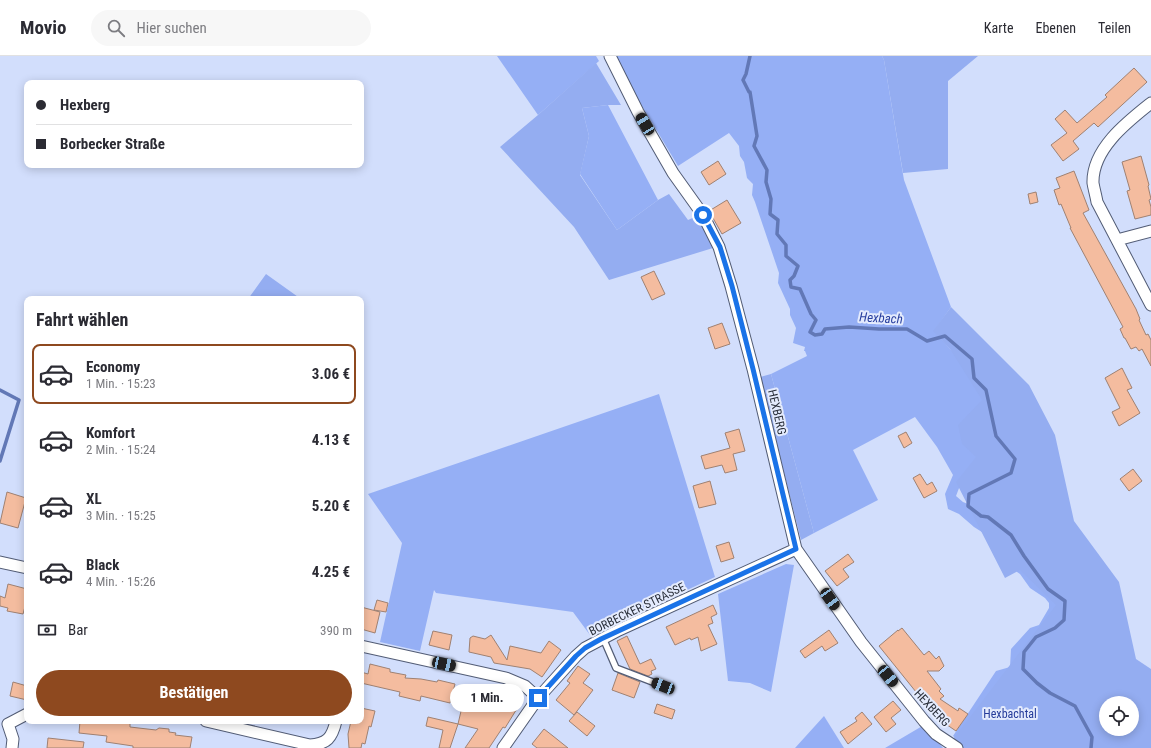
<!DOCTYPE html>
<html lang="de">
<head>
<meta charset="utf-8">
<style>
  body { margin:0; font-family:"Roboto Condensed",sans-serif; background:#f7f7f7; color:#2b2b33; height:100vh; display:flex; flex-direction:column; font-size:15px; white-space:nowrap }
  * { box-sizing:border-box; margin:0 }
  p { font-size:13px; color:#7c7c81 }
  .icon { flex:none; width:22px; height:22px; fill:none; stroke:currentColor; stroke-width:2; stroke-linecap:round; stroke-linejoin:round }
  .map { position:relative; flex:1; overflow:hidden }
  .side { position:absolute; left:24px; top:240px; width:340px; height:428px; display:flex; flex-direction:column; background:#fff; border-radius:8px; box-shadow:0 2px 10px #0003 }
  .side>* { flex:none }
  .banner { position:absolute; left:24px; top:24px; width:340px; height:88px; border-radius:8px; box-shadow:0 2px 10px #0003; display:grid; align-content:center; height:88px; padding:0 12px; background:#fff }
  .tools { position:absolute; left:1099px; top:640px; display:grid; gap:8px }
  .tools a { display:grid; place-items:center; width:40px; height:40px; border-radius:50%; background:#fff; box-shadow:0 2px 10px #0003; font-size:20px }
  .end { position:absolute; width:18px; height:18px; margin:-9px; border:5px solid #1a73e8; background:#fff; box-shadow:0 0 0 2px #fff }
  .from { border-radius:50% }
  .bubble { position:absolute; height:28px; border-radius:14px; background:#fff; box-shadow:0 2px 10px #0003; font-size:13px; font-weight:700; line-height:28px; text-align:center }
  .car { position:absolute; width:12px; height:24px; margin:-12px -6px; border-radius:5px; box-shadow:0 0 3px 1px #0007; background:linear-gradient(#222 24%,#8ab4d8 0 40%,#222 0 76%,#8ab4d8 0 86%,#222 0) }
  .banner b { display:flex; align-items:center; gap:14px; height:38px; font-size:15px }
  .banner b+b { border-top:1px solid #e1e1e2 }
  .banner i { width:10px; height:10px; background:#2b2b33 }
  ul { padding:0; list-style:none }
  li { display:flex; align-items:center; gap:12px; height:60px; margin:0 8px 6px; padding:0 4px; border:2px solid transparent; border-radius:8px }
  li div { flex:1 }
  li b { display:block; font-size:15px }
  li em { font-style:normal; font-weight:700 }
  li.current { border-color:#8e491f }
  li>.icon { width:36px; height:36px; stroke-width:1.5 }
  h2 { padding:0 12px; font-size:18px; line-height:48px }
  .pay { display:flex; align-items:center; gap:10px; height:44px; padding:0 12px; font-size:15px }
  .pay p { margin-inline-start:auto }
  .primary-button { display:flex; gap:8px; margin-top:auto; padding:8px 12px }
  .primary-button a { flex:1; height:46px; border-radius:24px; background:#8e491f; color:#fff; font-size:16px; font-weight:700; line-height:46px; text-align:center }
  header { display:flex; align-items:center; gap:24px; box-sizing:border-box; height:56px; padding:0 20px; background:#fff; border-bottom:1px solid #e1e1e2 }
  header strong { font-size:19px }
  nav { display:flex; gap:22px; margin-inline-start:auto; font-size:14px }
  .search { width:280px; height:36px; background:#f7f7f7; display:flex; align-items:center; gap:10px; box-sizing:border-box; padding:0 14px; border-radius:22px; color:#7c7c81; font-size:15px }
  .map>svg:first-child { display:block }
  .green { fill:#95aff5 }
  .forest { fill:#94adf1; fill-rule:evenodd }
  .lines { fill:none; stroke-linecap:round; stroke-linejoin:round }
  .stream { stroke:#6278b6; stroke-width:3.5 }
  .building { fill:#f4bc9f; stroke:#9f8172 }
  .lane-casing { stroke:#525c75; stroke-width:8 }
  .street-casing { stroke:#525c75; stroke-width:13 }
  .lane { stroke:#fff; stroke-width:5.5 }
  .street { stroke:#fff; stroke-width:11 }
  .route { stroke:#1a73e8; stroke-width:5 }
  .labels { text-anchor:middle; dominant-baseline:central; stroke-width:4; stroke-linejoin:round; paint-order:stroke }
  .street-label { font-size:12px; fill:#2a2f3a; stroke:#e4ebfd }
  .park-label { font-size:12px; fill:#243b9a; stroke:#e4ebfd }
  .water-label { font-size:13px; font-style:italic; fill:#283f9f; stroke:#e4ebfd }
</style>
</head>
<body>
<header>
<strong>Movio</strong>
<div class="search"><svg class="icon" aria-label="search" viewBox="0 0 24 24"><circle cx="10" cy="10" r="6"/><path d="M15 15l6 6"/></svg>Hier suchen</div>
<nav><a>Karte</a><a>Ebenen</a><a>Teilen</a></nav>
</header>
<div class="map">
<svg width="1151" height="692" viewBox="0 0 1151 692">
  <rect width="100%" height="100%" fill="#d2defc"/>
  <path class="green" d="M497 0H596L599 5 538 59Z
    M616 0H882L884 4 904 124 951 251 934 275 986 333 979 399 964 419 956 440 963 446 968 448 1064 543 970 692 953 680 996 615 1010 611 1011 593 1030 572 1039 569 1049 552V547L1045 542 1030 532 1020 518 1010 511 985 478 974 471 959 458 948 453 945 438 953 419 937 391 915 361 853 394 878 444 814 477 771 318 807 300 805 295H804L805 291 793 287 796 272 790 259V253L778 227 779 217 755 146 752 139 753 128 747 122 744 106 740 100 739 90 729 77 678 110 633 35Z
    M608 49 658 144 617 174 580 118 589 80 582 52Z
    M659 338 715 521 590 579 573 556 436 537 434 534 420 595 380 586 402 487 368 438Z
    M786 508 794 509 771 636 750 627 728 625 718 538Z
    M824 660 844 692H795Z
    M924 669 943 692H885Z"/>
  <path class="forest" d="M882 0H978L948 25V113L903 117 884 4Z
    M596 7 621 49H608L582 52 589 80 580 119 617 174 658 144 669 138 688 164 699 159 713 192 609 224 574 171 500 91 538 59Z
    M266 218 301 243H248Z
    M951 251 1029 329 1055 379 1074 465 1119 526 1136 603 1151 613V692H948L950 687 1056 549 1020 514 1005 522 956 426 976 401 962 388 958 369 982 344 950 293 933 275ZM1106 647H1132V673H1106Z
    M771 318 814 477 801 484 760 321Z"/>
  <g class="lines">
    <path class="stream" d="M750 0 746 18 743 24 749 36H750L757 80 754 90 767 114 766 126 771 143 770 158 778 164 777 178 786 189V200L798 210 794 220 790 224 791 231 800 233 811 258 816 264 810 276 815 279 822 278 825 273 849 271 879 273H907L927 285 945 280 972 303 974 322 986 334 996 380 1015 403 1011 417 969 438 968 450 981 460 988 461 1011 479 1024 500 1048 533 1065 545 1064 564 1055 572 1036 581 1024 596 1023 613 1037 627 1050 637 1075 650 1092 681 1091 692
      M0 334 19 344 0 405"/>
  </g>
  <path class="building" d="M1134 12 1147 26 1098 71 1094 67 1073 85 1079 93 1063 105 1051 89 1067 77 1055 63 1065 54 1077 67 1107 41 1105 39Z
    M1141 100 1149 129 1148 130 1151 143 1149 144 1151 151V159L1135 163 1127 135 1130 134 1122 106Z
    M718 105 726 118 709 129 701 116Z
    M1074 115 1089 154 1083 157 1136 253 1140 263 1139 264 1146 279 1148 278 1151 284V310L1142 293 1139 295 1136 291 1131 293 1125 282H1124L1120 273 1123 271 1070 172H1071L1061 148 1059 149 1054 134 1060 132 1056 122Z
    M1036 136 1038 146 1030 148 1028 138Z
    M727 144 741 167 722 178 709 155Z
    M654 215 665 238 652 244 641 221Z
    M722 267 730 288 715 293 708 272Z
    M1122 312 1132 332 1127 334 1140 357 1119 370 1112 356 1120 352 1105 322Z
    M739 373 745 395 733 398 737 414 725 417 722 409 705 413 701 400 730 392 725 377Z
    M906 376 912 387 904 392 898 380Z
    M1133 413 1142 425 1129 435 1120 423Z
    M920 418 927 429 932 426 937 435 924 442 913 422Z
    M710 425 716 448 699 452 693 430Z
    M7 436 26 442 18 472 0 467Z
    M729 486 734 502 721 506 716 490Z
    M848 498 854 506 843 513 849 521 837 530 825 515Z
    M8 528 27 533V543L23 558 7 555 8 552 0 550V540L5 542Z
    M377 544 388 547 386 556 374 554Z
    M713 549 717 558 711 561 713 567 708 569 717 588 701 595 698 581 691 584 690 582 675 589 666 571Z
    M361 551 380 556 375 577 361 573Z
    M902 572 924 599 929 595 936 603 939 600 944 610 939 615H927L941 633 939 635 944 640 940 643 958 655 959 652 968 658 956 675 937 662 879 590 898 574V575Z
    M829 574 838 587 825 595 822 590 805 602 800 595Z
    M433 575 452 579 449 594 429 589Z
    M491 579 507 604 510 590 541 597 549 585 561 594 542 621 530 613 494 607 491 601 469 596 470 582 473 580 485 583Z
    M627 580 640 608 651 603 656 613 651 615 652 618 648 620 630 613 617 585Z
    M370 608 390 613V616L406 619 405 622 421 623 437 626 438 624 455 628 450 647 421 640 420 645 399 640 400 636 361 627V616L368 618Z
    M578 610 590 618 583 627 593 634 574 659 556 644 570 627 567 625Z
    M618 617 640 626 634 642 612 634Z
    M13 626 27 630V644L10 640Z
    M467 630 485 635 484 639 502 643 503 642 518 651 505 672 503 671 489 692H465L478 673 458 668 450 692H439L443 674 426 670 428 661 458 668 462 651 452 649Z
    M893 645 901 654 891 662 896 668 886 676 874 661Z
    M657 648 675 654 672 663 654 657Z
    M361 652 375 655 371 671 369 670 365 688 362 687 361 692H349L348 678 351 665H361Z
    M577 656 595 670 587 680 569 665Z
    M862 656 872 668 848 688 840 676 857 665 855 662Z
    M80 665H120V666L130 667V671L156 674 159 672 169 673V676L176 677 175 679 192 681 190 692H133V690L106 686 107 680 79 677Z
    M544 673 553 680 568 692H537L532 688Z
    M48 682 84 686 83 692H47Z"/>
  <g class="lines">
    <defs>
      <path id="lane" d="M603 582 616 612 663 630"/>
      <path id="street" d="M610 0 638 56 673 117 703 159 719 191 731 230 753 313 796 493 861 586 924 665 936 678 957 692
        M1151 47C1127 66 1092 93 1093 127 1094 133 1096 140 1097 146L1151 249
        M1117 184 1151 175
        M0 506 27 512
        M361 590 506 622 525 630 538 642
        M206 665 310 689C327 688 332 682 336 665
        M8 668 13 683 12 692
        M8 668 27 658
        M503 692 538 642 576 600 585 592 619 574 796 493"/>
    </defs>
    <use href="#lane" class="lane-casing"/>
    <use href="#street" class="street-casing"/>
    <use href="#lane" class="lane"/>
    <use href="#street" class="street"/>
  </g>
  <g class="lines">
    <path class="route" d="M538 642 576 600 585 592 601 583 796 493 753 313 732 230 720 191 703 159"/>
  </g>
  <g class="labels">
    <g class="street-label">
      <text transform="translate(777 356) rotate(77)">HEXBERG</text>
      <text transform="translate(637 553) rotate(-26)">BORBECKER STRASSE</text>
      <text transform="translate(932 652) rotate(47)">HEXBERG</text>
    </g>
    <g class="park-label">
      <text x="1010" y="658">Hexbachtal</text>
    </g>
    <g class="water-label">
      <text transform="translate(881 262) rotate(3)">Hexbach</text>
    </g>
  </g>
</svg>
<div class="tools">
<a><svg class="icon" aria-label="locate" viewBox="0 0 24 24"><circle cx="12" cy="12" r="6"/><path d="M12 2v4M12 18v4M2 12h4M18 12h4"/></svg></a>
</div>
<i class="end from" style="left:703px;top:159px"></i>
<i class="end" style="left:538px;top:642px"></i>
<div class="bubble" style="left:450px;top:628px;width:74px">1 Min.</div>
<i class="car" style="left:645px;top:68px;rotate:329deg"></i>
<i class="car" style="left:830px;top:543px;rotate:145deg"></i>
<i class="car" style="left:444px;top:608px;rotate:102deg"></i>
<i class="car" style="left:888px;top:620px;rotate:141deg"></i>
<i class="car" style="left:663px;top:630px;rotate:291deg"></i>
<div class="banner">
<b><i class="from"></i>Hexberg</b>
<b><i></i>Borbecker Straße</b>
</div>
<section class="side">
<h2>Fahrt wählen</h2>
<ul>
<li class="current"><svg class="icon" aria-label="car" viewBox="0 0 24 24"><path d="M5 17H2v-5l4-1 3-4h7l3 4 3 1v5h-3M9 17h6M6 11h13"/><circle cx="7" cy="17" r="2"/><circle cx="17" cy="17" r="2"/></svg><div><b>Economy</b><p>1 Min. · 15:23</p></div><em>3.06 €</em></li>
<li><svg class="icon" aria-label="car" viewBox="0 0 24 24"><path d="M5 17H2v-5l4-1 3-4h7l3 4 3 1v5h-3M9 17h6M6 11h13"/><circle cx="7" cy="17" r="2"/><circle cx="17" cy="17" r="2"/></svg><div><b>Komfort</b><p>2 Min. · 15:24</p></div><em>4.13 €</em></li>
<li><svg class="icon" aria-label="car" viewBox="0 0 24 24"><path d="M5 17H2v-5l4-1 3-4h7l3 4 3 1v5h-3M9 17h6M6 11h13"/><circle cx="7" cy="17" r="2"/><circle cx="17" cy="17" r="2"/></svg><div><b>XL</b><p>3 Min. · 15:25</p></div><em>5.20 €</em></li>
<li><svg class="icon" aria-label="car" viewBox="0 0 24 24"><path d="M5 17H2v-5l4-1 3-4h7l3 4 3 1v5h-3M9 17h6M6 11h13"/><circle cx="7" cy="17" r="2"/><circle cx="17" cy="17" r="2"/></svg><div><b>Black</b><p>4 Min. · 15:26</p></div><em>4.25 €</em></li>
</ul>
<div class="pay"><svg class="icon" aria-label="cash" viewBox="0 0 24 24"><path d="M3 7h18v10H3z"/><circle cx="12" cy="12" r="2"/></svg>Bar<p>390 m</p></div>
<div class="primary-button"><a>Bestätigen</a></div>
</section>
</div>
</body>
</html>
